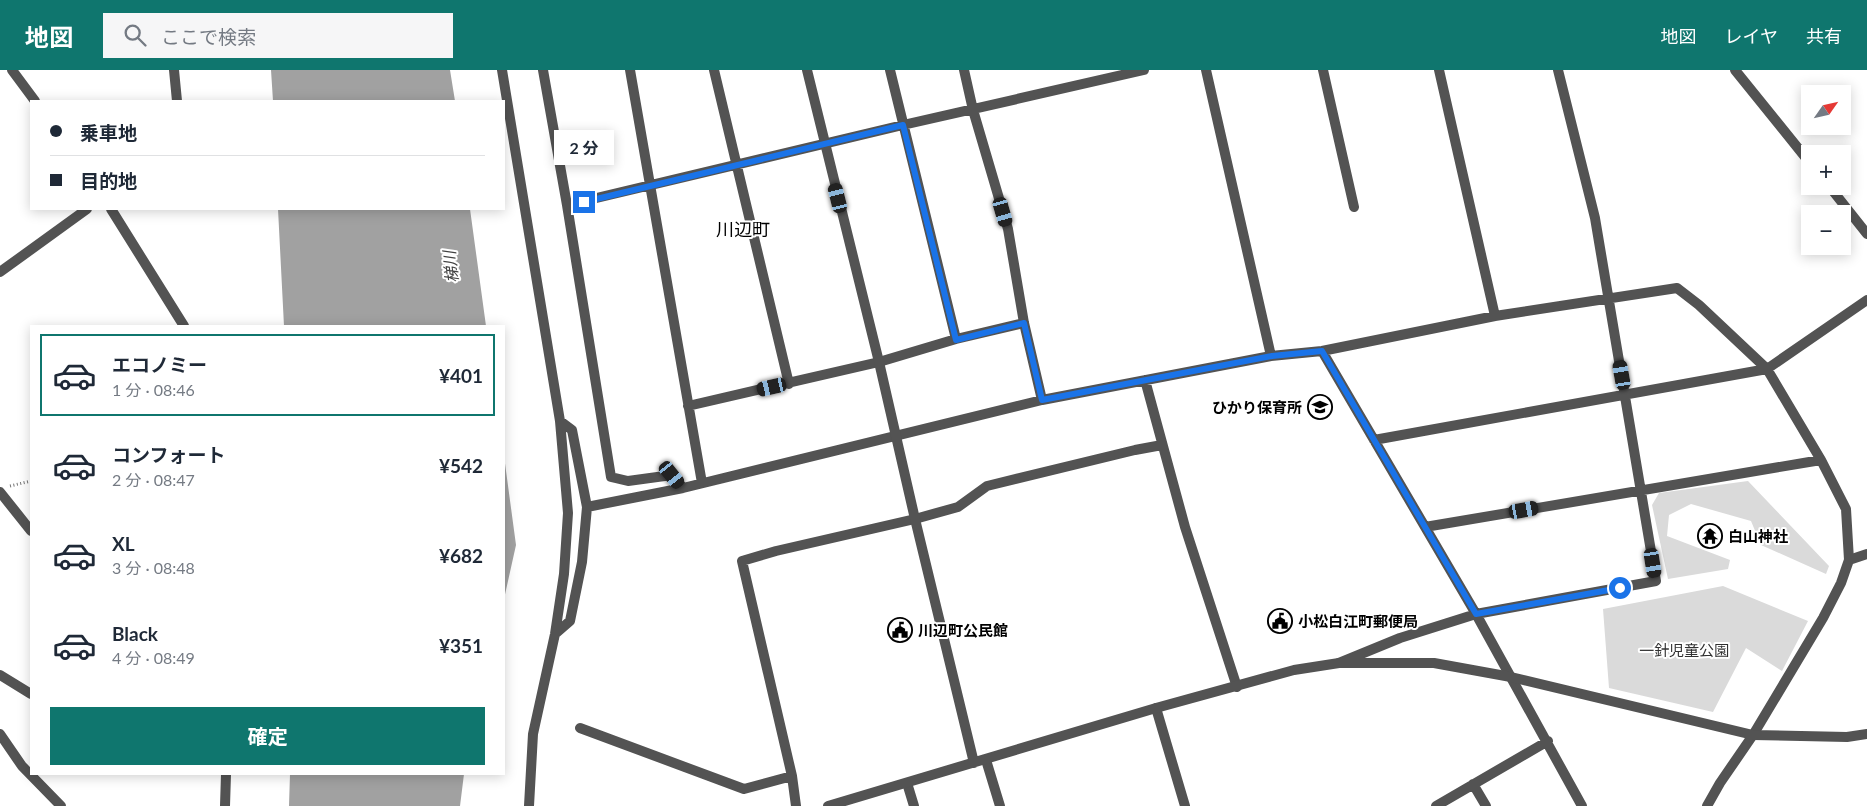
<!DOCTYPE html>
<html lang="ja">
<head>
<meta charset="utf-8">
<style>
  body { margin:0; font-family:Lato,"Noto Sans JP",sans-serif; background:#f6f6f7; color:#1f2937; height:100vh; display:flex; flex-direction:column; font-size:19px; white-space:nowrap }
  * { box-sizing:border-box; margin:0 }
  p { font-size:16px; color:#747a83 }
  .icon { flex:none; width:28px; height:28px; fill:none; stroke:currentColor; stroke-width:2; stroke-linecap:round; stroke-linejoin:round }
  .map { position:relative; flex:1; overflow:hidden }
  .drawer { position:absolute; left:30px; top:255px; width:475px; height:450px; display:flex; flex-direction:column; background:#fff; border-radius:0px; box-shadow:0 2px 12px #0003 }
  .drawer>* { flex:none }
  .guide { position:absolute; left:30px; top:30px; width:475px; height:110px; border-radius:0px; box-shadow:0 2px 12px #0003; display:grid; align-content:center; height:110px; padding:0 20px; background:#fff }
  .needle { width:32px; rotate:56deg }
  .tools { position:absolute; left:1801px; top:15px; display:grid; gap:10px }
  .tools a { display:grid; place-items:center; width:50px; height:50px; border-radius:0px; background:#fff; box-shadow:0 2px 12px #0003; font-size:25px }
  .end { position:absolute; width:22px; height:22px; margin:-11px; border:6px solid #1a73e8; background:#fff; box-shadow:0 0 0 2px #fff }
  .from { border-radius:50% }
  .bubble { position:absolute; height:35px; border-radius:0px; background:#fff; box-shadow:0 2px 12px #0003; font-size:16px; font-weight:700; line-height:35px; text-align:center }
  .car { position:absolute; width:15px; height:30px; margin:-15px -8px; border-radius:6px; box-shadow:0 0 4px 1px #0007; background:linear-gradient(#222 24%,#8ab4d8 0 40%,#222 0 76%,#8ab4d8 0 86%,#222 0) }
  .guide b { display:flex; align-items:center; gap:18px; height:48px; font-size:19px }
  .guide b+b { border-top:1px solid #e0e1e3 }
  .guide i { width:12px; height:12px; background:#1f2937 }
  ul { padding:9px 0 0; list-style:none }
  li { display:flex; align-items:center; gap:15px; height:82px; margin:0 10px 8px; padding:0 10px; border:2px solid transparent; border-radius:0px }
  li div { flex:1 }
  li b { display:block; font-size:19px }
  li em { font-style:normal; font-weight:700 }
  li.on { border-color:#0f766e }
  li>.icon { width:45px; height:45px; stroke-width:1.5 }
  .cta { display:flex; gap:10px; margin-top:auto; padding:10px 20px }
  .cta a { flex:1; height:58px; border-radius:0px; background:#0f766e; color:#fff; font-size:20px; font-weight:700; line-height:58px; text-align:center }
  header { display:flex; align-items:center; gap:30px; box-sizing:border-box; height:70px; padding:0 25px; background:#0f766e; color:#fff }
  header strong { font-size:24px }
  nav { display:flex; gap:28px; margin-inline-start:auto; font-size:18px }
  .search { width:350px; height:45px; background:#f6f6f7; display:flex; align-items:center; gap:12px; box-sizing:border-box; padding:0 18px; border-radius:0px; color:#747a83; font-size:19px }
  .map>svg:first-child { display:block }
  .green { fill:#dadada }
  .water { fill:#a1a1a1 }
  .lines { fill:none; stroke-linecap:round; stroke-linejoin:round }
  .path { stroke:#757575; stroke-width:3; stroke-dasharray:1 2.5; stroke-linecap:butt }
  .minor { stroke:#535353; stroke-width:10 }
  .tertiary { stroke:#535353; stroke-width:10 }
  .route { stroke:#1a73e8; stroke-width:6 }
  .labels { text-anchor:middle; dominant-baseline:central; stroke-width:4; stroke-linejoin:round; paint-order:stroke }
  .poi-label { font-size:15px; font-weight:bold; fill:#000; stroke:#fff; text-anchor:start }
  .park-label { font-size:15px; fill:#313131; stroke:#fff }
  .water-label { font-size:16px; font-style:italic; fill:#424242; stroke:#fff }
  .quarter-label { font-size:18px; fill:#000; stroke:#fff }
</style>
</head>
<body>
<header>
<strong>地図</strong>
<div class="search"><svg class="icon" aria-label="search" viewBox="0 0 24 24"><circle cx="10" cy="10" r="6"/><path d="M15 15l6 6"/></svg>ここで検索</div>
<nav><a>地図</a><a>レイヤ</a><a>共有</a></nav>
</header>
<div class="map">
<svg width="1867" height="736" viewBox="0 0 1867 736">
  <rect width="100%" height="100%" fill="#fff"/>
  <path class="green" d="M1748 411 1829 496 1826 504 1761 475 1751 451 1691 434 1669 445 1667 466 1730 490 1728 499 1668 509 1652 435 1659 423Z
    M1723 516 1808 551 1782 601 1746 578 1713 642 1609 618 1603 539Z"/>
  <path class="water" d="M271 0H450L455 31H273Z
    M278 139H470L486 256H284Z
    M504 386 516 475 504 529Z
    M290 704H464L460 736H289Z"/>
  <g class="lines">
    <path class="path" d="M10 416 31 411"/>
    <path class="minor" d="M12 0 35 31
      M174 0 177 31
      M502 0 560 351 568 443 564 504 555 564 533 664 529 736
      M543 0 567 135 611 407 628 411 672 405 683 418
      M630 0 702 413
      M714 0 789 314
      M890 0 956 269
      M964 0 973 40 1008 159 1024 253 1042 330
      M1206 0 1271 286
      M1323 0 1354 137
      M1439 0 1495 246
      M567 135 903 55 1144 0
      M111 139 184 256
      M0 202 87 139
      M1322 281 1476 544 1582 736
      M1145 310 1185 457 1237 617
      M688 336 879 292 956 269 1024 253
      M1374 370 1767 299 1867 230
      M0 422 31 461
      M587 437 683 418 1042 330 1271 286 1322 281 1495 246 1677 218 1699 235 1767 299 1821 390 1846 439 1849 490 1841 513 1823 548 1753 665 1720 713 1707 736
      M1425 457 1821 390
      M1849 490 1867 484
      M555 564 570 551 582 492 587 437 572 360 560 351
      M1339 593 1400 568 1476 544 1656 511 1595 148 1558 0
      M0 605 31 624
      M1156 638 1185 736
      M580 658 744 719 792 706
      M986 690 1000 736
      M907 713 914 736
      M1473 714 1486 736
      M225 736 226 704
      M796 736 792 706 742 491 776 481 915 449 958 437 987 416 1135 380 1162 375
      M1436 736 1548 671"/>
    <path class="tertiary" d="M807 0 879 292 915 449 974 693
      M1735 0 1810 93
      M1829 116 1867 164
      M0 664 22 696 61 736
      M828 736 1156 638 1294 600 1339 593H1434L1511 607 1753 665 1847 667 1867 664"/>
  </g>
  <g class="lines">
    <path class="route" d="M584 132 903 55 956 270 1024 253 1042 330 1272 286 1322 281 1476 544 1620 518"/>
  </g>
  <defs>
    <symbol id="school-ring" viewBox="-11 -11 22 22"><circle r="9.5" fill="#fff" stroke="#000" stroke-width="1.5"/><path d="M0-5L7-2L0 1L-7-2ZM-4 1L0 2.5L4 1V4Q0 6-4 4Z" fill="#000"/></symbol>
    <symbol id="temple-ring" viewBox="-11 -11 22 22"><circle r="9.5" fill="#fff" stroke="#000" stroke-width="1.5"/><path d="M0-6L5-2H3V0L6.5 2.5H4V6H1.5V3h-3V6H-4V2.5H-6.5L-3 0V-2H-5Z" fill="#000"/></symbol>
    <symbol id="civic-ring" viewBox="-11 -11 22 22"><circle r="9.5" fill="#fff" stroke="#000" stroke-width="1.5"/><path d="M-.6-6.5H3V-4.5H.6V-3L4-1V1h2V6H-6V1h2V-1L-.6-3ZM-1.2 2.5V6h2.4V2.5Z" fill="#000"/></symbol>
  </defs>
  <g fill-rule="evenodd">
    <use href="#school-ring" x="1306" y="323" width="28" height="28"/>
    <use href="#temple-ring" x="1696" y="452" width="28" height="28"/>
    <use href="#civic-ring" x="1266" y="537" width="28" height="28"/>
    <use href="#civic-ring" x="886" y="546" width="28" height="28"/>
  </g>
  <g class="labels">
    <g class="poi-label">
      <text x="1302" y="337" text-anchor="end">ひかり保育所</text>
      <text x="1728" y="466">白山神社</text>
      <text x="1298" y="551">小松白江町郵便局</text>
      <text x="918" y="560">川辺町公民館</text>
    </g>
    <g class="park-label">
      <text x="1684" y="580">一針児童公園</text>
    </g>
    <g class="water-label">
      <text transform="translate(450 197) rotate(-96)">梯川</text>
    </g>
    <g class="quarter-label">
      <text x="743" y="159">川辺町</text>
    </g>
  </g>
</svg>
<div class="tools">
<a><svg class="needle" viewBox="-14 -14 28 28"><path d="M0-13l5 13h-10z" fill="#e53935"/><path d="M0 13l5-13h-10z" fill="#747a83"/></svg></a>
<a>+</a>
<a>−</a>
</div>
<i class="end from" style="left:1620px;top:518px"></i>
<i class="end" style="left:584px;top:132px"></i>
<div class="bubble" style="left:554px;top:60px;width:60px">2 分</div>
<i class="car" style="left:838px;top:128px;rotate:346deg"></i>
<i class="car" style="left:1003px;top:142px;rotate:164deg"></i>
<i class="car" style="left:1622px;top:305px;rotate:350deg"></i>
<i class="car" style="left:772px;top:317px;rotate:257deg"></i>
<i class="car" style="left:672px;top:405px;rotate:141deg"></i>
<i class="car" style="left:1524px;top:440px;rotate:80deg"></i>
<i class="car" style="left:1653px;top:493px;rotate:171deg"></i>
<div class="guide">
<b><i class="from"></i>乗車地</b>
<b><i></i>目的地</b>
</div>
<section class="drawer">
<ul>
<li class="on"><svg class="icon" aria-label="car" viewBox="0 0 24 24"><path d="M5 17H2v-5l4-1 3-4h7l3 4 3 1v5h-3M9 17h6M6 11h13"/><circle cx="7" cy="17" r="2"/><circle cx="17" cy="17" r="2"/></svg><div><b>エコノミー</b><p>1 分 · 08:46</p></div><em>¥401</em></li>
<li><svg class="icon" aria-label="car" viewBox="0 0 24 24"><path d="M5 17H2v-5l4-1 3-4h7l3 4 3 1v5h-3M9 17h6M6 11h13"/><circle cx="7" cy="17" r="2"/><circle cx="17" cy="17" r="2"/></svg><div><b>コンフォート</b><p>2 分 · 08:47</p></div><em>¥542</em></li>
<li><svg class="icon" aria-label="car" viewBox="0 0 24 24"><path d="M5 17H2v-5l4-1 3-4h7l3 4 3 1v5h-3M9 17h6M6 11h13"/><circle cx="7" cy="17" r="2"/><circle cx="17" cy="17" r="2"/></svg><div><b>XL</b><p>3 分 · 08:48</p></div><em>¥682</em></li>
<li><svg class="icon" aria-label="car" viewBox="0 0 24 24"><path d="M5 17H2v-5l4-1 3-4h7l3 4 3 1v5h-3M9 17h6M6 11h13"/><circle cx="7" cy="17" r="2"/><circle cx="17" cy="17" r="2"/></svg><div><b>Black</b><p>4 分 · 08:49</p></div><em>¥351</em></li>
</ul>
<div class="cta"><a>確定</a></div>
</section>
</div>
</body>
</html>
